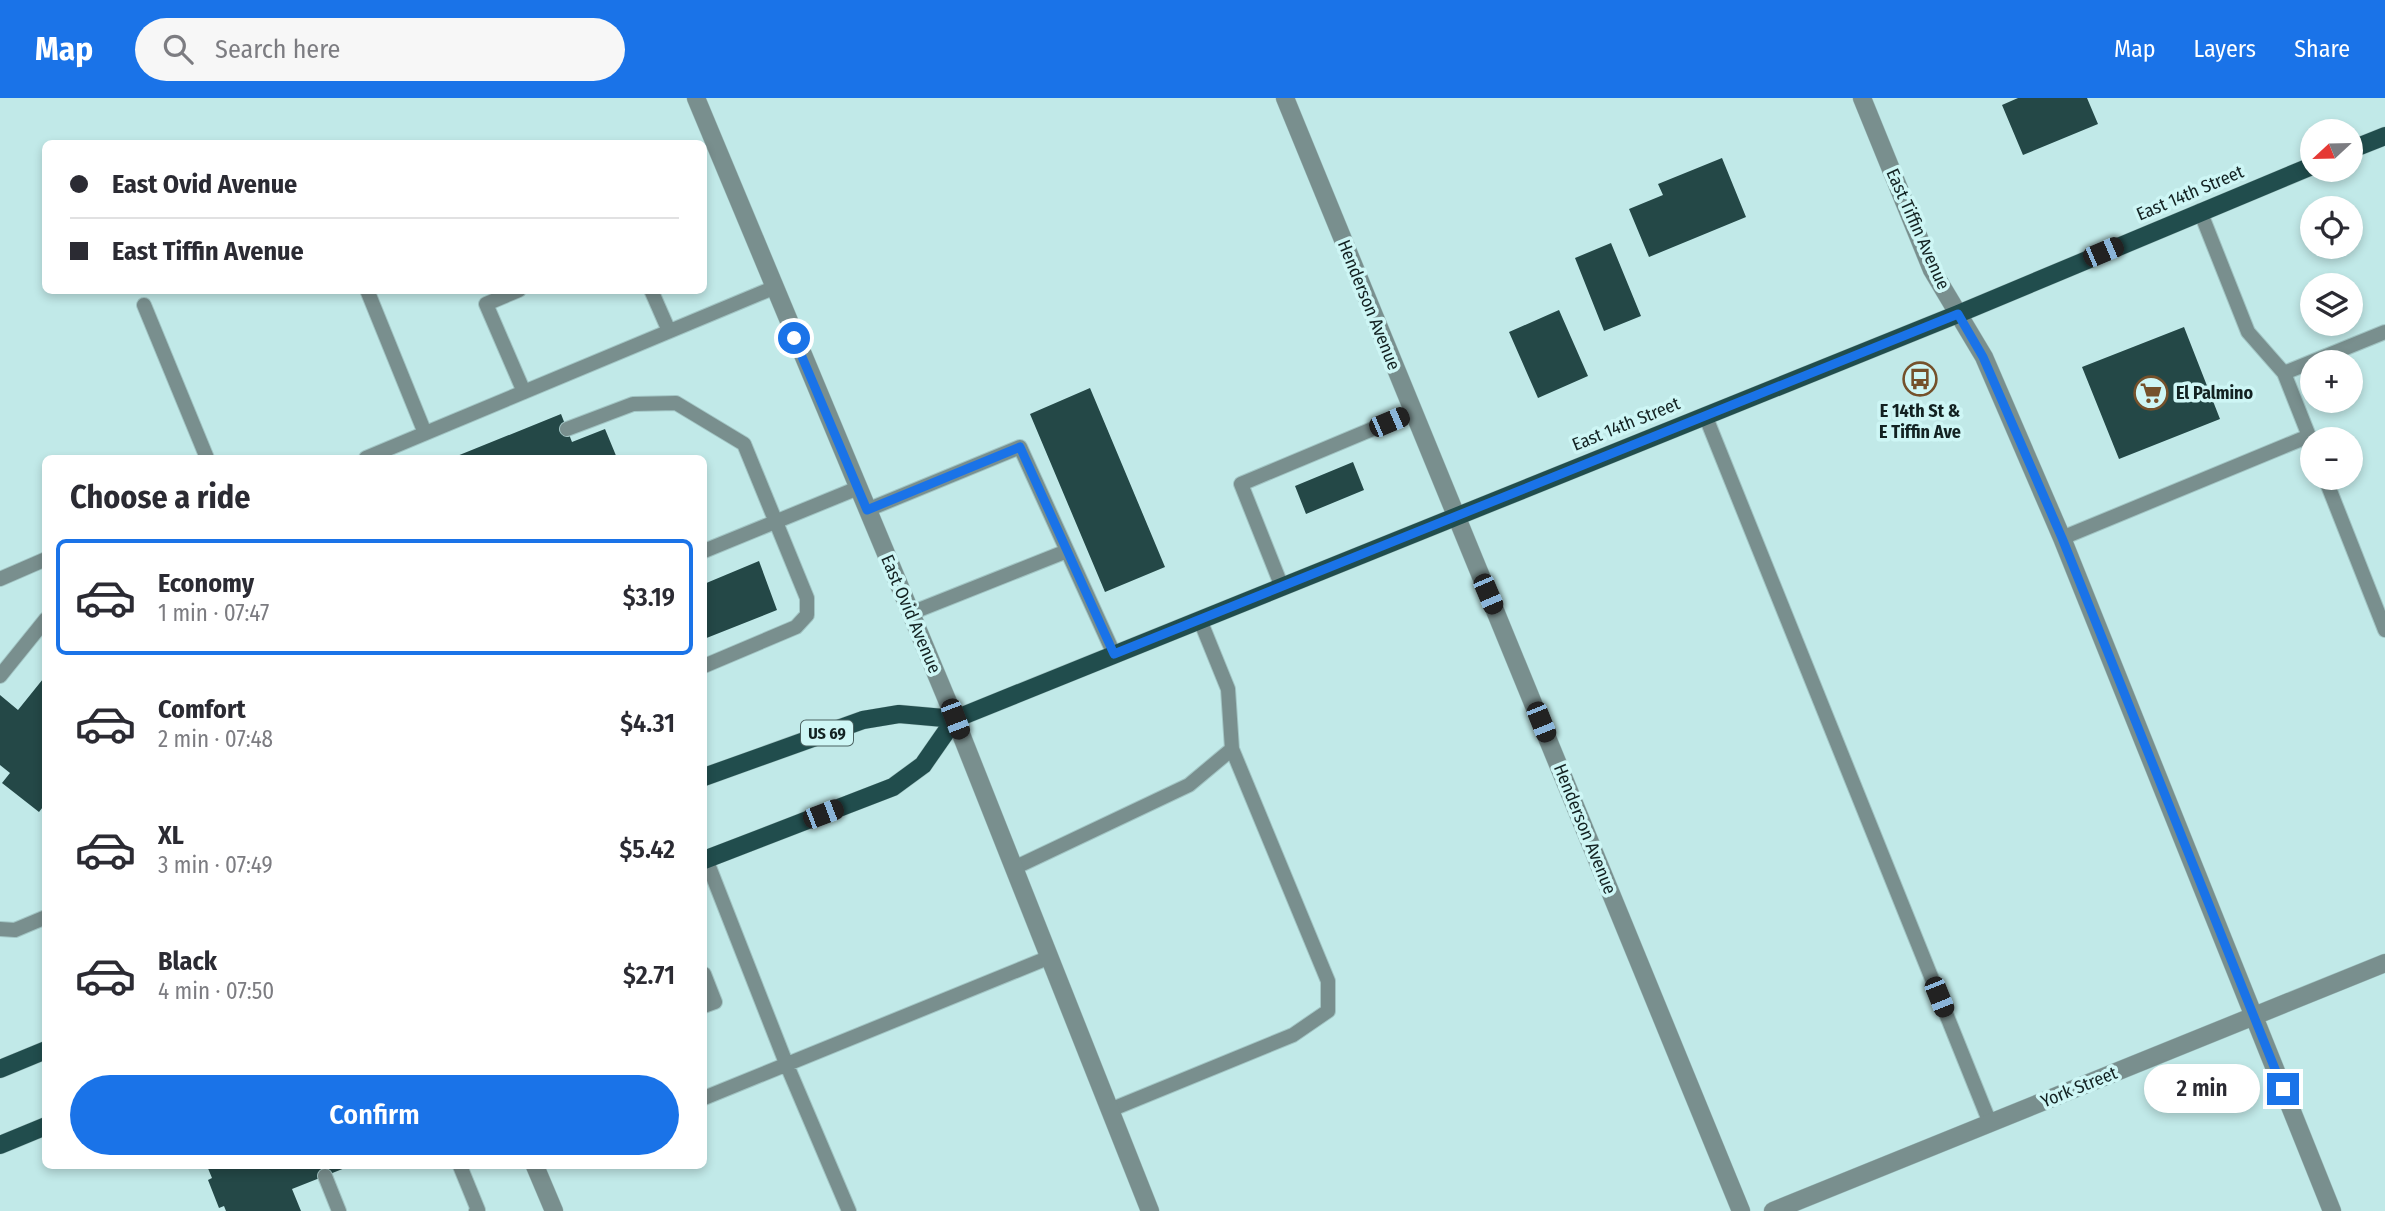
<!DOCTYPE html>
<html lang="en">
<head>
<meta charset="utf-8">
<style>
  body { margin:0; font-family:"Fira Sans Condensed",sans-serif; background:#f7f7f7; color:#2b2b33; height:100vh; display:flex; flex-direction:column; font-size:26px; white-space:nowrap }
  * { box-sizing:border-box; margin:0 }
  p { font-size:23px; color:#7c7c81 }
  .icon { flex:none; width:38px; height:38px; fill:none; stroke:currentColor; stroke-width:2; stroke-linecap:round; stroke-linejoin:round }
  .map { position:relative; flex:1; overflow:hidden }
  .details { position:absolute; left:42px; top:357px; width:665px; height:714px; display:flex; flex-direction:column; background:#fff; border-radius:10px; box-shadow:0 4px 10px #0003 }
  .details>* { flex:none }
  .hud { position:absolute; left:42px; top:42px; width:665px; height:154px; border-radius:10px; box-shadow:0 4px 10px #0003; display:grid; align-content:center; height:154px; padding:0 28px; background:#fff }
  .needle { width:46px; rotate:248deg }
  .controls { position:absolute; left:2300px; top:21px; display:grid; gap:14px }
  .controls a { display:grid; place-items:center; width:63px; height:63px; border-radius:50%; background:#fff; box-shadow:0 4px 10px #0003; font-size:35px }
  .end { position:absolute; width:32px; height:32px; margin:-16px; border:9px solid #1a73e8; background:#fff; box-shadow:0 0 0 4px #fff }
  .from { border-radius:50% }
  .bubble { position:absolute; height:49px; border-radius:24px; background:#fff; box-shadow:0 4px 10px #0003; font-size:23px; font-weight:600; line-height:49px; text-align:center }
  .car { position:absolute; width:21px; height:42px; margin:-21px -10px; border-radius:9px; box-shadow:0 0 5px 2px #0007; background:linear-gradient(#222 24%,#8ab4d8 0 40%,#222 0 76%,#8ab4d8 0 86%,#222 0) }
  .hud b { display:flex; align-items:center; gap:24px; height:66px; font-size:26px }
  .hud b+b { border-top:2px solid #e1e1e2 }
  .hud i { width:18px; height:18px; background:#2b2b33 }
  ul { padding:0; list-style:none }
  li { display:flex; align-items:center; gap:21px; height:116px; margin:0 14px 10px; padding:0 14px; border:4px solid transparent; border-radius:10px }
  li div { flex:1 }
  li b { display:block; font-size:26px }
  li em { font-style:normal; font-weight:600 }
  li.selected { border-color:#1a73e8 }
  li>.icon { width:63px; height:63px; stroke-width:1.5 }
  h2 { padding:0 28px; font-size:32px; line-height:84px }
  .primary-button { display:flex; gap:14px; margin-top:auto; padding:14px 28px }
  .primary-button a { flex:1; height:80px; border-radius:42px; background:#1a73e8; color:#fff; font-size:28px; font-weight:600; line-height:80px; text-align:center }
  header { display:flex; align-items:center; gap:42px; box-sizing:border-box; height:98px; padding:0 35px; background:#1a73e8; color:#fff }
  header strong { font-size:33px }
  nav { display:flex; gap:38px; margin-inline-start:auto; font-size:24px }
  .search { width:490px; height:63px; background:#f7f7f7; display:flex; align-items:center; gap:18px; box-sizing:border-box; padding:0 24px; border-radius:38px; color:#7c7c81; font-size:26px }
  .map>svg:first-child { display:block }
  .building { fill:#244847 }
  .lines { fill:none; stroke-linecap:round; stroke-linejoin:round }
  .service-casing { stroke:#a2c5c4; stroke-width:16 }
  .minor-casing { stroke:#a2c5c4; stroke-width:19 }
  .primary-casing { stroke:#a2c5c4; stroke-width:19 }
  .service { stroke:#798f8e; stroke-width:14 }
  .minor { stroke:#798f8e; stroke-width:18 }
  .primary { stroke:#214d4d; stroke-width:18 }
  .route { stroke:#1a73e8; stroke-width:9 }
  .labels { text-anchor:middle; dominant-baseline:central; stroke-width:7; stroke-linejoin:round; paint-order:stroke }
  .shield { fill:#cef6f5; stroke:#4b6261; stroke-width:2 }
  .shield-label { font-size:16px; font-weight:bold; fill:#132222 }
  .street-label { font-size:18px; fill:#132222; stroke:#cef6f5 }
  .poi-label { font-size:18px; font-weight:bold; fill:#132222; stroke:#cef6f5; text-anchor:start }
</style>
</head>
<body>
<header>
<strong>Map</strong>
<div class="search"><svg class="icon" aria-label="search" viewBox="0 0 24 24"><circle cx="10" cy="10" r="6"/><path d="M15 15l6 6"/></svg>Search here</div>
<nav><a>Map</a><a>Layers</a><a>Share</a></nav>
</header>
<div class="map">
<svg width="2385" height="1113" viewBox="0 0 2385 1113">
  <rect width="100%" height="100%" fill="#c1e9e8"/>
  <path class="building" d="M2018 0H2087L2098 26 2023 57 2002 7Z
    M1722 60 1746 119 1649 159 1629 111 1663 97 1658 86Z
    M1611 145 1641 218 1604 233 1575 160Z
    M1559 212 1588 278 1538 300 1509 234Z
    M2184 229 2220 321 2119 361 2082 269Z
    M1090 290 1165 469 1105 494 1030 316Z
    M561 316 572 344 605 331 617 360H452Z
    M1353 364 1364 392 1306 416 1295 388Z
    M759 463 777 512 704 541V486Z
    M43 581 46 705 39 714 2 685 10 675 0 667V597L18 612Z
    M207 1068H350L292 1091 301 1113H226L224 1108 219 1110 208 1082 212 1080Z"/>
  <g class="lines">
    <defs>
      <path id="service" d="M367 192 425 335
        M519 192 486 206 524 294
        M651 192 669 233
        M144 207 207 360
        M2284 275 2385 234
        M1705 317 1990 1025
        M567 331 633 306 676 305 744 346 807 500V517L796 529 704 568
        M366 360 773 190
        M2325 380 2385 532
        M867 412 1020 349 1114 556
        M2062 440 2309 338 2284 275 2248 234 2200 113
        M704 453 858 390
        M0 481 46 461
        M1282 489 1241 386 1413 314
        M911 515 1067 453
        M0 578 46 521
        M706 761 786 965 849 1113
        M1014 770 1189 687 1232 651 1228 591 1200 522
        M0 831 15 832 46 819
        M704 876 715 904 704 908
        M704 1000 1050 859
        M1110 1012 1293 937 1328 913V883L1232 651
        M460 1068 478 1112 476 1113
        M325 1078 339 1113"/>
      <path id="minor" d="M696 0 955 621 1150 1113
        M1285 0 1741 1113
        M1862 0 1932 172 1984 259 2062 440 2332 1113
        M535 1068 554 1113
        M1773 1113 2385 865"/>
      <path id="primary" d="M2350 52 2385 38
        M704 679 863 622 899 616 955 621 1958 216 2312 68
        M704 762 893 689 923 667 955 621
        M0 971 46 952
        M0 1047 46 1028"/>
    </defs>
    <use href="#service" class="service-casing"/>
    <use href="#minor" class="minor-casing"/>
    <use href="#primary" class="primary-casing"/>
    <use href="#service" class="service"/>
    <use href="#minor" class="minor"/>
    <use href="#primary" class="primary"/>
  </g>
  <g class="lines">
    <path class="route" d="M794 240 867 412 1020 349 1114 556 1958 216 1983 259 2062 440 2283 991"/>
  </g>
  <defs>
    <symbol id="bus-ring" viewBox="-11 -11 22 22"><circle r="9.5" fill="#cef6f5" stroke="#75512b" stroke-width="1.5"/><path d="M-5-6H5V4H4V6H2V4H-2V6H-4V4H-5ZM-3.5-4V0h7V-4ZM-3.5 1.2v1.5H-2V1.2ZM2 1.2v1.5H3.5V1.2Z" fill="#75512b"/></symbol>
    <symbol id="supermarket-ring" viewBox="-11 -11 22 22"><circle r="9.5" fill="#cef6f5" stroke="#75512b" stroke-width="1.5"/><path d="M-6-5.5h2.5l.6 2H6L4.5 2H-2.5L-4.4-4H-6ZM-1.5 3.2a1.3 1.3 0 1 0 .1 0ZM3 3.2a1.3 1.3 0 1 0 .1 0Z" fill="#75512b"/></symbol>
  </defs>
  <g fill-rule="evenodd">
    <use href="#bus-ring" x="1901" y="262" width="38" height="38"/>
    <use href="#supermarket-ring" x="2132" y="276" width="38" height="38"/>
  </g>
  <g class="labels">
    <rect class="shield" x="801" y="622.5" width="52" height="25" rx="5"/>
    <g class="shield-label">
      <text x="827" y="635">US 69</text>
    </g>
    <g class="street-label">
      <text transform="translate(2190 95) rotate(-23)">East 14th Street</text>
      <text transform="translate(1918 131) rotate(66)">East Tiffin Avenue</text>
      <text transform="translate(1369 207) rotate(68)">Henderson Avenue</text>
      <text transform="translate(1626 326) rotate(-22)">East 14th Street</text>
      <text transform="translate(911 516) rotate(67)">East Ovid Avenue</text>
      <text transform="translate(1585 731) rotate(68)">Henderson Avenue</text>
      <text transform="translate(2079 989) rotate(-22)">York Street</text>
    </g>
    <g class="poi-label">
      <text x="2176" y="295">El Palmino</text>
      <text x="1920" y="313" text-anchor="middle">E 14th St &amp;<tspan x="1920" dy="21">E Tiffin Ave</tspan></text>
    </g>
  </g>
</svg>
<div class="controls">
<a><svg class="needle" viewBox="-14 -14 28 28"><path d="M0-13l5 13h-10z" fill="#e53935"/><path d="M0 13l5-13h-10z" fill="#7c7c81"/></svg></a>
<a><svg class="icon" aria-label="locate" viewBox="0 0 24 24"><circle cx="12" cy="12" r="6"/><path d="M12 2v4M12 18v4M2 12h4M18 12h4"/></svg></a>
<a><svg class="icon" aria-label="layers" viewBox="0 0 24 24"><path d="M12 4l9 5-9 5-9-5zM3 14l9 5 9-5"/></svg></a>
<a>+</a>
<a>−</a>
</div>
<i class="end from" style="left:794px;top:240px"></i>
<i class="end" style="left:2283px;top:991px"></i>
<div class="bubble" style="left:2144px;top:966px;width:116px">2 min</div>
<i class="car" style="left:2103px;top:154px;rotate:67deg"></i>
<i class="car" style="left:1389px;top:324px;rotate:67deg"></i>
<i class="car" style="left:1488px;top:496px;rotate:157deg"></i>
<i class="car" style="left:955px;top:621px;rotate:159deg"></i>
<i class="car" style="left:1541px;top:624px;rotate:158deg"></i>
<i class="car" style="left:823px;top:716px;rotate:69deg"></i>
<i class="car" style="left:1939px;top:899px;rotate:158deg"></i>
<div class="hud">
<b><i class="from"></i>East Ovid Avenue</b>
<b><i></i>East Tiffin Avenue</b>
</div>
<section class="details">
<h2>Choose a ride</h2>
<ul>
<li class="selected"><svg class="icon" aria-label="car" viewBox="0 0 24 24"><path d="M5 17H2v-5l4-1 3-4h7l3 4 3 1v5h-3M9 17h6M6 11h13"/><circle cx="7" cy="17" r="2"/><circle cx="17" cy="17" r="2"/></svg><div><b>Economy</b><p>1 min · 07:47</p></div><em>$3.19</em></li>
<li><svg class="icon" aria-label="car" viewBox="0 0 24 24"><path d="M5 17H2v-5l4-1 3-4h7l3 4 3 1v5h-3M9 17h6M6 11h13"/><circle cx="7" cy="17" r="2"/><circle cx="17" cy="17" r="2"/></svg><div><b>Comfort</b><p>2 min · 07:48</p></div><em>$4.31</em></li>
<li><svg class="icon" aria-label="car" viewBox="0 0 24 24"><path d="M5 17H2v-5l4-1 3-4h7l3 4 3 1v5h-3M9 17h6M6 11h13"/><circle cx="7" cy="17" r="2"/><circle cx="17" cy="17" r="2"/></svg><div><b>XL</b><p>3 min · 07:49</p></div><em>$5.42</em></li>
<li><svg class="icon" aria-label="car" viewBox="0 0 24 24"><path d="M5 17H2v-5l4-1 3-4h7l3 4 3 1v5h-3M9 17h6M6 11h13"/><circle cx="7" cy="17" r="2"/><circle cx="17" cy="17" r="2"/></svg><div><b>Black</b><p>4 min · 07:50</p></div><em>$2.71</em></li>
</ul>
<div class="primary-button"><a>Confirm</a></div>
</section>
</div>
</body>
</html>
